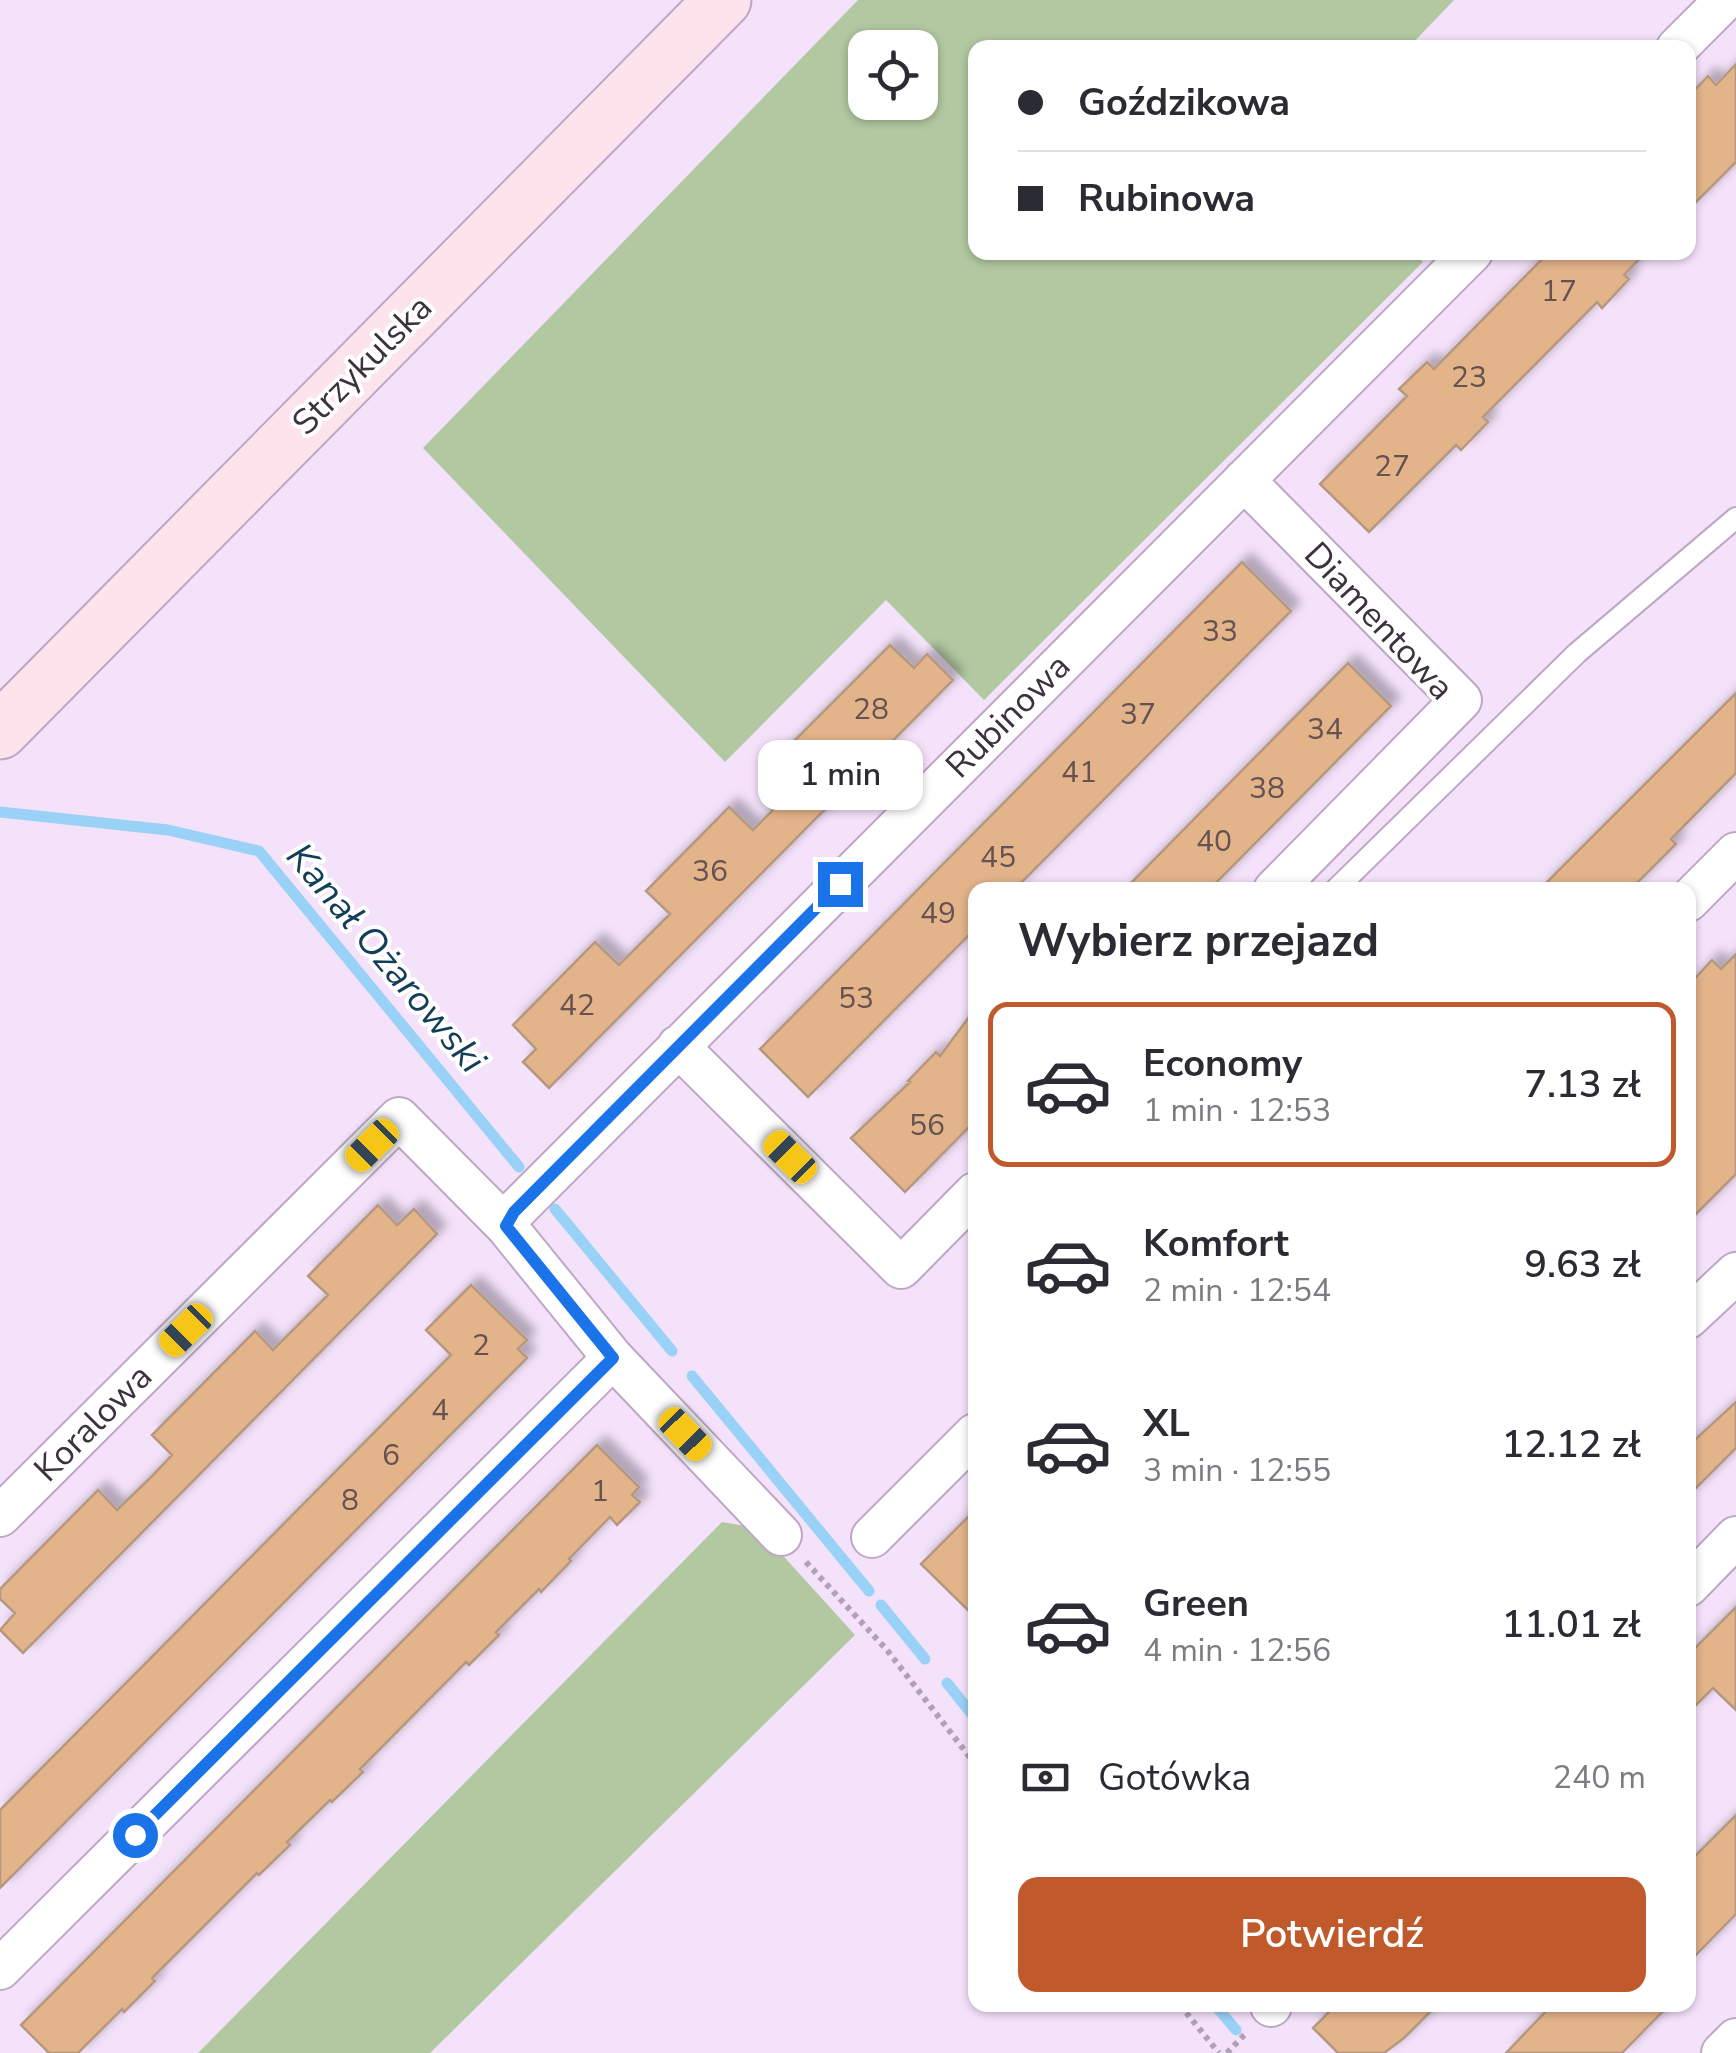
<!DOCTYPE html>
<html lang="pl">
<head>
<meta charset="utf-8">
<style>
  body { margin:0; font-family:"Nunito Sans",sans-serif; background:#f2f2f3; color:#2b2b33; height:100vh; display:flex; flex-direction:column; font-size:38px; white-space:nowrap }
  * { box-sizing:border-box; margin:0 }
  p { font-size:32px; color:#7c7c81 }
  .icon { flex:none; width:55px; height:55px; fill:none; stroke:currentColor; stroke-width:2; stroke-linecap:round; stroke-linejoin:round }
  .map { position:relative; flex:1; overflow:hidden }
  .sheet { position:absolute; left:968px; top:882px; width:728px; height:1130px; display:flex; flex-direction:column; background:#fff; border-radius:20px; box-shadow:0 2px 8px #0004 }
  .sheet>* { flex:none }
  .guide { position:absolute; left:968px; top:40px; width:728px; height:220px; border-radius:20px; box-shadow:0 2px 8px #0004; display:grid; align-content:center; height:220px; padding:0 50px; background:#fff }
  .controls { position:absolute; left:848px; top:30px; display:grid; gap:20px }
  .controls a { display:grid; place-items:center; width:90px; height:90px; border-radius:20px; background:#fff; box-shadow:0 2px 8px #0004; font-size:50px }
  .end { position:absolute; width:45px; height:45px; margin:-22px; border:12px solid #1a73e8; background:#fff; box-shadow:0 0 0 5px #fff }
  .from { border-radius:50% }
  .bubble { position:absolute; height:70px; border-radius:20px; background:#fff; box-shadow:0 2px 8px #0004; font-size:32px; font-weight:600; line-height:70px; text-align:center }
  .car { position:absolute; width:30px; height:60px; margin:-30px -15px; border-radius:12px; box-shadow:0 0 8px 2px #0007; background:linear-gradient(#f5c518 24%,#345 0 40%,#f5c518 0 76%,#345 0 86%,#f5c518 0) }
  .guide b { display:flex; align-items:center; gap:35px; height:95px; font-size:38px }
  .guide b+b { border-top:2px solid #e1e1e2 }
  .guide i { width:25px; height:25px; background:#2b2b33 }
  ul { padding:0; list-style:none }
  li { display:flex; align-items:center; gap:30px; height:165px; margin:0 20px 15px; padding:0 30px; border:5px solid transparent; border-radius:20px }
  li div { flex:1 }
  li b { display:block; font-size:38px }
  li em { font-style:normal; font-weight:600 }
  li.selected { border-color:#c05a2d }
  li>.icon { width:90px; height:90px; stroke-width:1.5 }
  h2 { padding:0 50px; font-size:45px; line-height:120px }
  .pay { display:flex; align-items:center; gap:25px; height:110px; padding:0 50px; font-size:38px }
  .pay p { margin-inline-start:auto }
  .cta { display:flex; gap:20px; margin-top:auto; padding:20px 50px }
  .cta a { flex:1; height:115px; border-radius:20px; background:#c05a2d; color:#fff; font-size:40px; font-weight:600; line-height:115px; text-align:center }
  .map>svg:first-child { display:block }
  .green { fill:#b1c8a1; fill-rule:evenodd }
  .lines { fill:none; stroke-linecap:round; stroke-linejoin:round }
  .stream { stroke:#99d1f7; stroke-width:11 }
  .building { fill:#e3b38a; stroke:#b59880; stroke-width:2.5; filter:url(#shadow) }
  .lane-casing { stroke:#bda7c5; stroke-width:24 }
  .street-casing { stroke:#bda7c5; stroke-width:44 }
  .secondary-casing { stroke:#bda7c5; stroke-width:59 }
  .path { stroke:#b0a1b5; stroke-width:6; stroke-dasharray:5 5; stroke-linecap:butt }
  .lane { stroke:#fff; stroke-width:20 }
  .street { stroke:#fff; stroke-width:40 }
  .secondary { stroke:#fde3eb; stroke-width:55 }
  .route { stroke:#1a73e8; stroke-width:12 }
  .labels { text-anchor:middle; dominant-baseline:central; stroke-width:8; stroke-linejoin:round; paint-order:stroke }
  .number-label { font-size:30px; fill:#655251 }
  .street-label { font-size:35px; fill:#3b323e; stroke:#fff }
  .water-label { font-size:38px; font-style:italic; fill:#123e58; stroke:#fff }
</style>
</head>
<body>
<div class="map">
<svg width="1736" height="2053" viewBox="0 0 1736 2053">
  <defs>
    <filter id="shadow"><feDropShadow dx="9" dy="-9" stdDeviation="5" flood-color="#0004"/></filter>
  </defs>
  <rect width="100%" height="100%" fill="#f4e2fb"/>
  <path class="green" d="M858 0H1454L1409 47 975 48V252H1413L1423 262 984 700 886 600 725 762 423 448ZM865 48H920V102H865Z
    M722 1522 758 1528 855 1635 430 2053H198Z"/>
  <g class="lines">
    <path class="stream" d="M0 812 168 830 259 851 519 1167
      M555 1209 672 1351
      M692 1376 869 1591
      M881 1605 925 1659
      M947 1683 975 1718
      M1215 2005 1236 2030"/>
  </g>
  <path class="building" d="M1736 64V162L1688 210V97L1708 76 1716 85Z
    M1549 252H1646L1624 275 1629 279 1602 308 1597 302 1483 417 1488 422 1461 450 1456 445 1369 532 1320 484 1407 396 1399 389 1427 362 1434 369Z
    M1242 562 1291 611 1014 890H975V929L808 1097 760 1049Z
    M890 645 914 668 927 654 953 680 549 1088 523 1062 536 1049 513 1025 595 942 619 965 670 914 646 891 729 807 753 830 804 779 780 755Z
    M1348 663 1391 706 1209 890H1124Z
    M1736 693V773L1671 839 1676 844 1630 890H1539Z
    M1736 954V1174L1688 1222V986L1712 960 1721 969Z
    M975 1009V1121L905 1192 851 1138 910 1082 908 1081 936 1052 940 1056Z
    M378 1205 397 1225 414 1209 437 1234 23 1653 0 1630 15 1613 0 1599V1589L98 1490 117 1510 148 1480 172 1455 152 1435 255 1331 273 1350 328 1295 308 1276Z
    M471 1285 527 1340 518 1349 527 1358 0 1888V1810L451 1355 426 1330Z
    M1736 1402V1448L1688 1496V1446Z
    M597 1445 639 1487 632 1495 640 1502 617 1525 610 1517 569 1559 571 1561 541 1592 539 1589 496 1632 499 1635 469 1665 466 1662 360 1769 363 1772 332 1802 330 1800 287 1842 290 1845 259 1875 257 1873 152 1978 155 1981 124 2012 122 2009 78 2053H49L21 2025Z
    M975 1510V1617L921 1564Z
    M1736 1607V1710L1713 1688 1688 1713V1655Z
    M1736 1815V1914L1688 1963V1868L1691 1865V1860Z
    M1336 2005H1437L1404 2038 1384 2053H1338L1313 2028Z
    M1552 2005H1669L1622 2053H1506Z"/>
  <g class="lines">
    <defs>
      <path id="lane" d="M1335 890 1577 653 1736 518"/>
      <path id="street" d="M1677 48 1725 0
        M1244 480 1461 700 1274 890
        M1688 901 1736 853
        M678 1046 901 1268 975 1193
        M506 1226 514 1212 1472 252
        M1688 1318 1736 1273
        M0 1516 399 1118 506 1226 613 1358 781 1535
        M872 1537 975 1434
        M1688 1586 1736 1537
        M0 1969 613 1358
        M1271 2006V2005
        M1722 2053 1736 2039"/>
      <path id="secondary" d="M0 731 723 0"/>
    </defs>
    <use href="#lane" class="lane-casing"/>
    <use href="#street" class="street-casing"/>
    <use href="#secondary" class="secondary-casing"/>
    <path class="path" d="M806 1562 887 1650 975 1764
      M1180 2005 1219 2053
      M1227 2053 1247 2032"/>
    <use href="#lane" class="lane"/>
    <use href="#street" class="street"/>
    <use href="#secondary" class="secondary"/>
  </g>
  <g class="lines">
    <path class="route" d="M135 1835 613 1358 506 1226 514 1212 840 884"/>
  </g>
  <g class="labels">
    <g class="number-label">
      <text x="1559" y="291">17</text>
      <text x="1469" y="377">23</text>
      <text x="1392" y="466">27</text>
      <text x="1220" y="631">33</text>
      <text x="871" y="709">28</text>
      <text x="1138" y="714">37</text>
      <text x="1325" y="729">34</text>
      <text x="1079" y="772">41</text>
      <text x="1267" y="788">38</text>
      <text x="1214" y="841">40</text>
      <text x="998" y="857">45</text>
      <text x="710" y="871">36</text>
      <text x="938" y="913">49</text>
      <text x="856" y="998">53</text>
      <text x="577" y="1005">42</text>
      <text x="927" y="1125">56</text>
      <text x="481" y="1345">2</text>
      <text x="440" y="1410">4</text>
      <text x="391" y="1455">6</text>
      <text x="600" y="1491">1</text>
      <text x="350" y="1500">8</text>
    </g>
    <g class="street-label">
      <text transform="translate(362 365) rotate(-45)">Strzykulska</text>
      <text transform="translate(1379 621) rotate(47)">Diamentowa</text>
      <text transform="translate(1008 716) rotate(-45)">Rubinowa</text>
      <text transform="translate(93 1423) rotate(-45)">Koralowa</text>
    </g>
    <g class="water-label">
      <text transform="translate(386 958) rotate(50)">Kanał Ożarowski</text>
    </g>
  </g>
</svg>
<div class="controls">
<a><svg class="icon" aria-label="locate" viewBox="0 0 24 24"><circle cx="12" cy="12" r="6"/><path d="M12 2v4M12 18v4M2 12h4M18 12h4"/></svg></a>
</div>
<i class="end from" style="left:135px;top:1835px"></i>
<i class="end" style="left:840px;top:884px"></i>
<div class="bubble" style="left:758px;top:740px;width:165px">1 min</div>
<i class="car" style="left:372px;top:1145px;rotate:225deg"></i>
<i class="car" style="left:790px;top:1157px;rotate:315deg"></i>
<i class="car" style="left:186px;top:1330px;rotate:225deg"></i>
<i class="car" style="left:685px;top:1434px;rotate:136deg"></i>
<div class="guide">
<b><i class="from"></i>Goździkowa</b>
<b><i></i>Rubinowa</b>
</div>
<section class="sheet">
<h2>Wybierz przejazd</h2>
<ul>
<li class="selected"><svg class="icon" aria-label="car" viewBox="0 0 24 24"><path d="M5 17H2v-5l4-1 3-4h7l3 4 3 1v5h-3M9 17h6M6 11h13"/><circle cx="7" cy="17" r="2"/><circle cx="17" cy="17" r="2"/></svg><div><b>Economy</b><p>1 min · 12:53</p></div><em>7.13 zł</em></li>
<li><svg class="icon" aria-label="car" viewBox="0 0 24 24"><path d="M5 17H2v-5l4-1 3-4h7l3 4 3 1v5h-3M9 17h6M6 11h13"/><circle cx="7" cy="17" r="2"/><circle cx="17" cy="17" r="2"/></svg><div><b>Komfort</b><p>2 min · 12:54</p></div><em>9.63 zł</em></li>
<li><svg class="icon" aria-label="car" viewBox="0 0 24 24"><path d="M5 17H2v-5l4-1 3-4h7l3 4 3 1v5h-3M9 17h6M6 11h13"/><circle cx="7" cy="17" r="2"/><circle cx="17" cy="17" r="2"/></svg><div><b>XL</b><p>3 min · 12:55</p></div><em>12.12 zł</em></li>
<li><svg class="icon" aria-label="car" viewBox="0 0 24 24"><path d="M5 17H2v-5l4-1 3-4h7l3 4 3 1v5h-3M9 17h6M6 11h13"/><circle cx="7" cy="17" r="2"/><circle cx="17" cy="17" r="2"/></svg><div><b>Green</b><p>4 min · 12:56</p></div><em>11.01 zł</em></li>
</ul>
<div class="pay"><svg class="icon" aria-label="cash" viewBox="0 0 24 24"><path d="M3 7h18v10H3z"/><circle cx="12" cy="12" r="2"/></svg>Gotówka<p>240 m</p></div>
<div class="cta"><a>Potwierdź</a></div>
</section>
</div>
</body>
</html>
